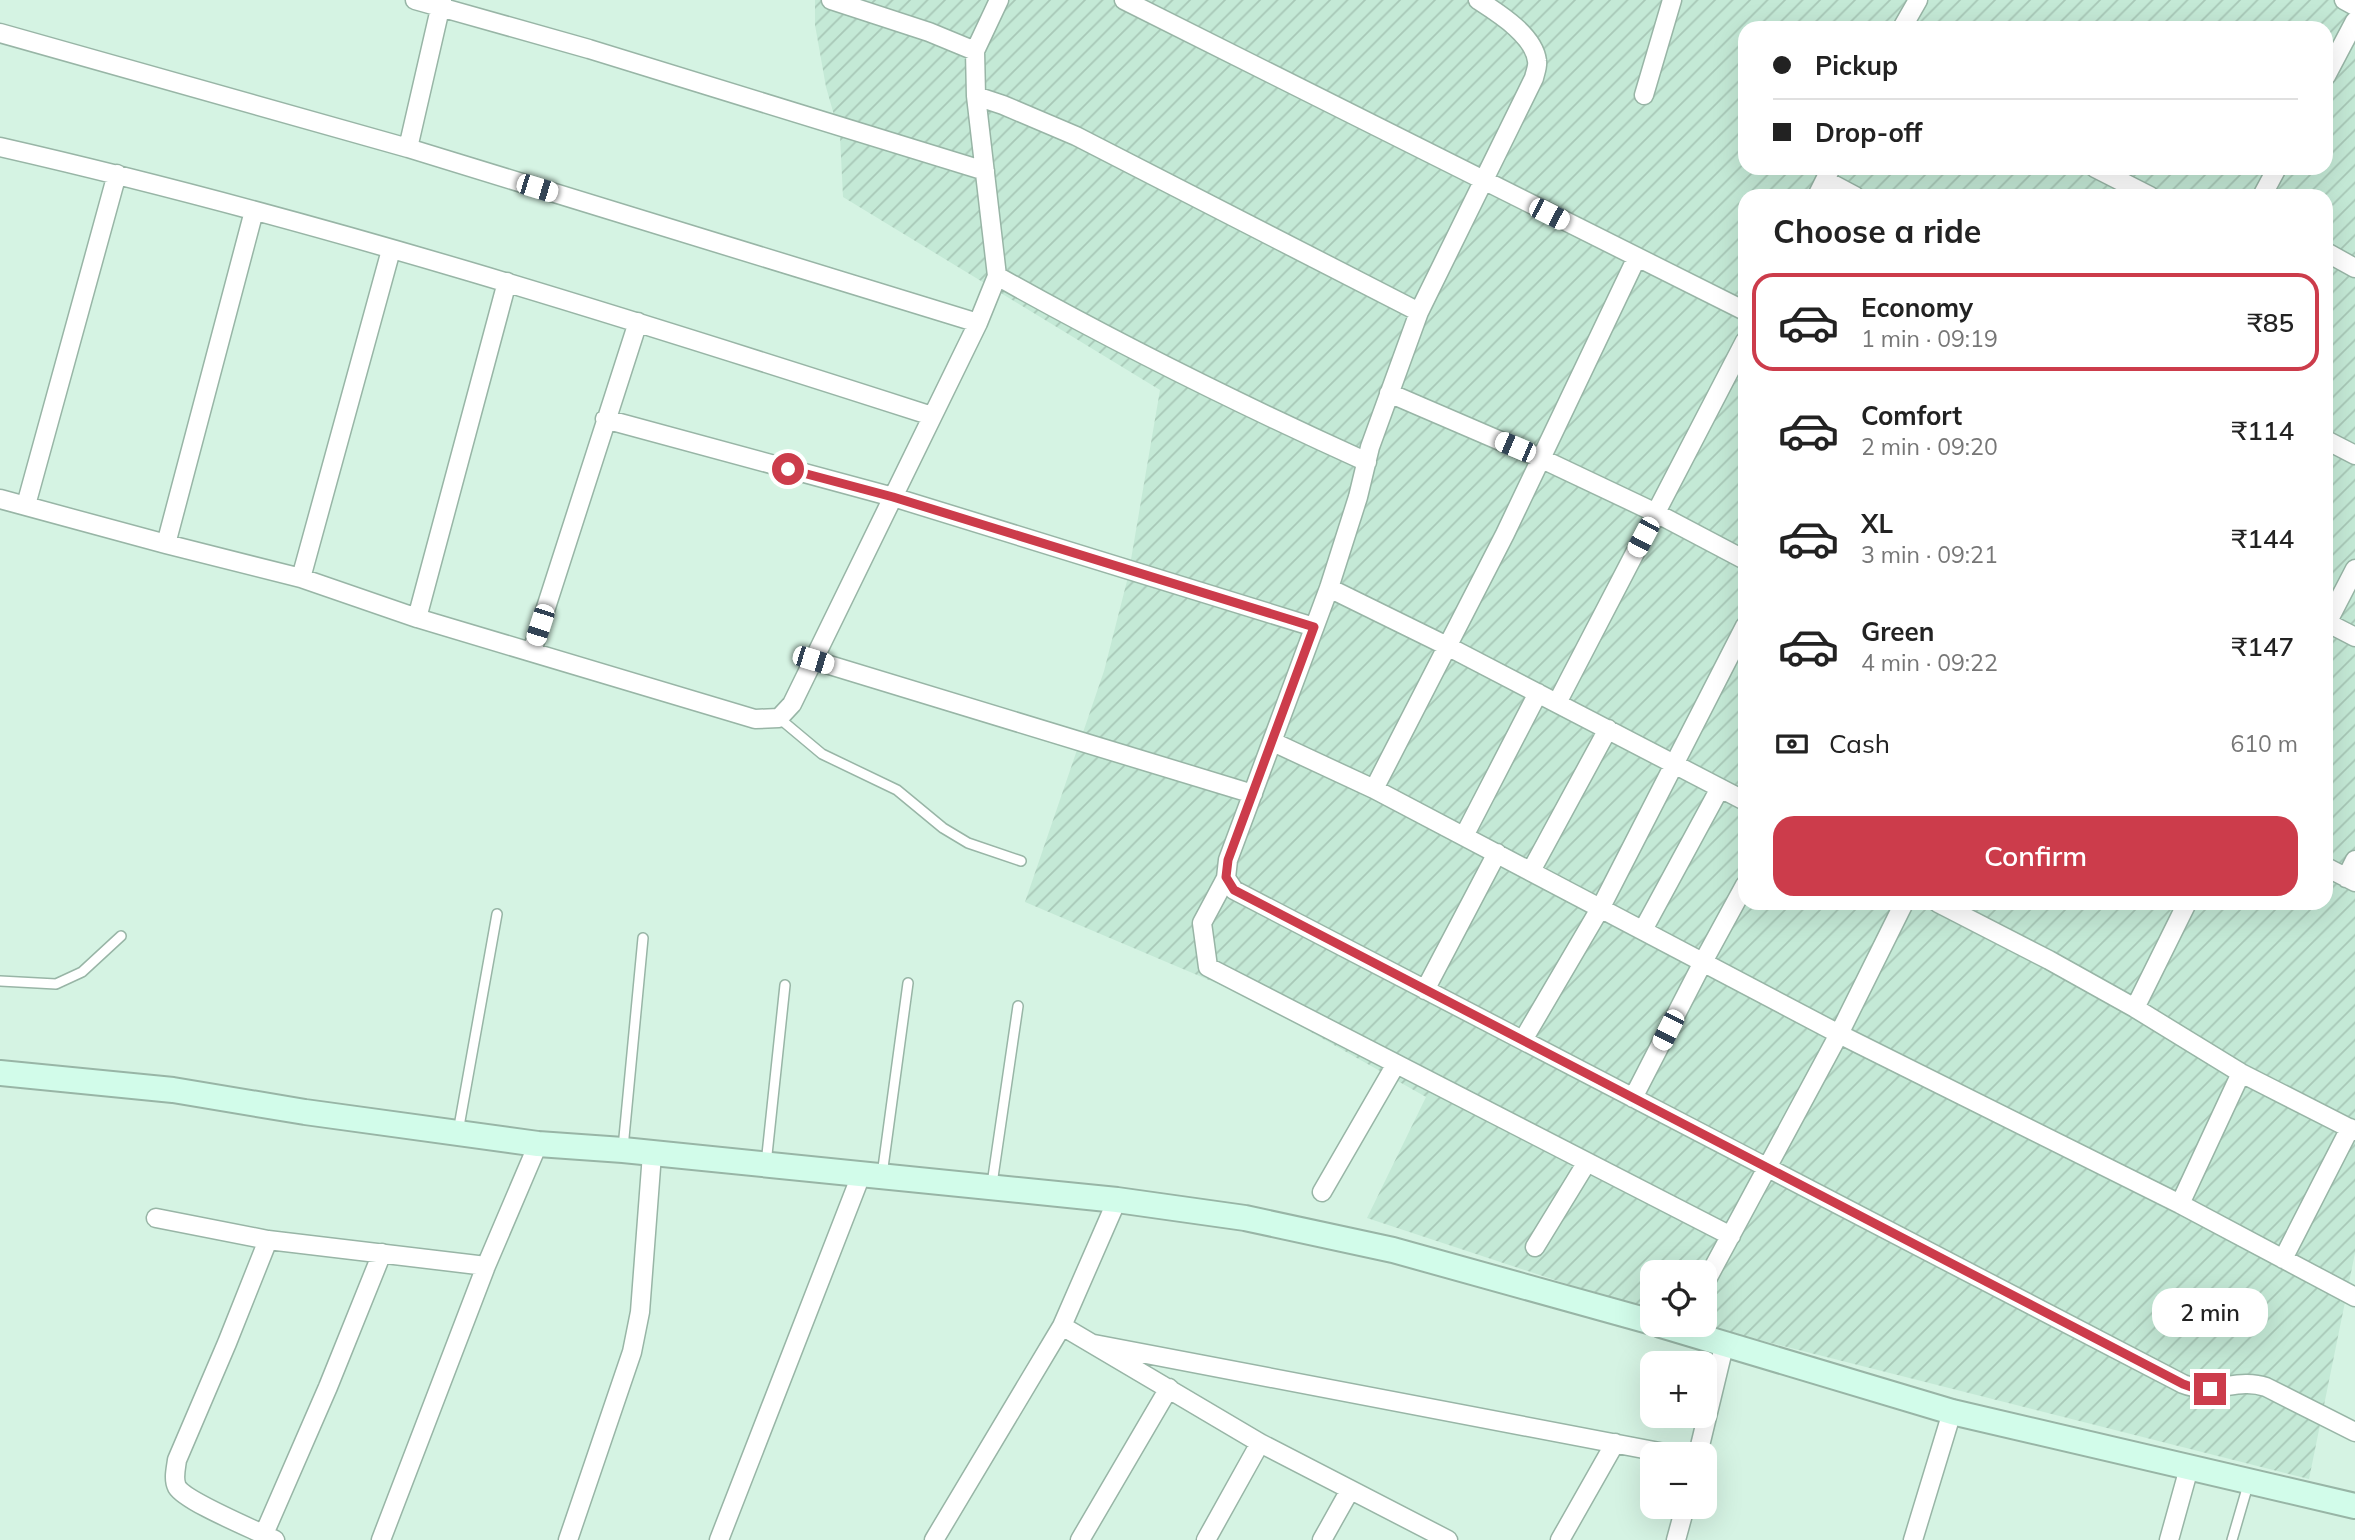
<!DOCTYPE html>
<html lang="en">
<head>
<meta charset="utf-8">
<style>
  body { margin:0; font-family:Mulish,sans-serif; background:#f6f6f6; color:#222; height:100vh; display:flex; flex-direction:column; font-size:26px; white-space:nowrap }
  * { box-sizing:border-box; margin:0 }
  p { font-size:23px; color:#767676 }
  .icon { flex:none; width:38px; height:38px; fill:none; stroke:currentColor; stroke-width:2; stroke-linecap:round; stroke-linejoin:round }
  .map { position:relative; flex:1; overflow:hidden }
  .drawer { position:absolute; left:1738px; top:189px; width:595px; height:721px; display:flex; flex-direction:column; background:#fff; border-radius:21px; box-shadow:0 7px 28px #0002 }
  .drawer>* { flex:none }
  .banner { position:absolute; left:1738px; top:21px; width:595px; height:154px; border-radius:21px; box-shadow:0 7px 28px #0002; display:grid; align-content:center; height:154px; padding:0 35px; background:#fff }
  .buttons { position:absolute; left:1640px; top:1260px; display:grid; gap:14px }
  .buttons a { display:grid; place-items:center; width:77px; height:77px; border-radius:14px; background:#fff; box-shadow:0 7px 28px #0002; font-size:35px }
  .end { position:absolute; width:32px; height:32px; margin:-16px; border:9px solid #cc3c4b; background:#fff; box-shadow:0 0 0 4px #fff }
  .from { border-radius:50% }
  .bubble { position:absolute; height:49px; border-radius:21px; background:#fff; box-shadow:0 7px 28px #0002; font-size:23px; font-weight:600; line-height:49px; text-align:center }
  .car { position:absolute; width:21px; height:42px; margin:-21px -10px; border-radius:9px; box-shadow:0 0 5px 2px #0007; background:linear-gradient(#fff 24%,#345 0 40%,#fff 0 76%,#345 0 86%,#fff 0) }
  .banner b { display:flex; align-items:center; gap:24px; height:66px; font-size:26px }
  .banner b+b { border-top:2px solid #e0e0e0 }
  .banner i { width:18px; height:18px; background:#222 }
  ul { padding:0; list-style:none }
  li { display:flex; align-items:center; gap:21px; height:98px; margin:0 14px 10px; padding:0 21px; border:4px solid transparent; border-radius:21px }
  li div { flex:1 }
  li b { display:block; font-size:26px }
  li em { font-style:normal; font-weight:600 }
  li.selected { border-color:#cc3c4b }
  li>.icon { width:63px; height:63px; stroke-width:1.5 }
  h2 { padding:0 35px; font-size:32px; line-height:84px }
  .pay { display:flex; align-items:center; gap:18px; height:77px; padding:0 35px; font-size:26px }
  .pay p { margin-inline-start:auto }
  .button { display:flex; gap:14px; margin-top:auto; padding:14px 35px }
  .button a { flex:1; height:80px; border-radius:21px; background:#cc3c4b; color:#fff; font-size:28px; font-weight:600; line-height:80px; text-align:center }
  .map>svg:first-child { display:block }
  .industrial { fill:url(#industrial-furrows); fill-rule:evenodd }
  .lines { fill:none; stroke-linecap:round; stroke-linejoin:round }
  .lane-casing { stroke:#98b5a6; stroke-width:12 }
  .street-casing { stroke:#98b5a6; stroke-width:21 }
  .secondary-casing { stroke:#98b5a6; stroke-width:28 }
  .lane { stroke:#fff; stroke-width:9 }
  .street { stroke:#fff; stroke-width:18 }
  .secondary { stroke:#d2fcea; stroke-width:24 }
  .route { stroke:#cc3c4b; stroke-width:9 }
</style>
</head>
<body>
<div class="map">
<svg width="2355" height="1540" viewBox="0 0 2355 1540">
  <defs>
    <pattern id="industrial-furrows" width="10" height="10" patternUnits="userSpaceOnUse" patternTransform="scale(1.75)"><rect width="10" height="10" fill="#c4e9d6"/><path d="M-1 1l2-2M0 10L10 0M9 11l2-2" fill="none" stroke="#a8c8b7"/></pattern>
  </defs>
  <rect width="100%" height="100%" fill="#d5f3e3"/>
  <path class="industrial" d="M815 0H2355V1253L2309 1479 1700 1325H1704V1272H1652V1312L1367 1218 1426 1097 1249 997 1025 902 1104 671 1128 577 1160 390 843 197 840 136 826 87 815 25ZM1745 28H2326V168H1745ZM1745 196H2326V903H1745Z"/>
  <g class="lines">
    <defs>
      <path id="lane" d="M779 718 822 754 897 790 943 828 968 843 1021 861
        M0 981 56 984 82 972 121 936
        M458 1132 497 914
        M623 1148 643 938
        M766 1164 785 985
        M882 1175 908 983
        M992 1184 1018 1006
        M2232 1540 2248 1485"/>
      <path id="street" d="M415 0 589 49 985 171
        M1124 0 1745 311
        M1478 0C1498 13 1534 35 1537 61 1538 66 1535 73 1534 78L1419 312 1370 447 1358 497 1329 588 1228 860 1226 878 1234 890 2183 1384C2213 1396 2237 1377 2266 1387L2355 1432
        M2344 0 2355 6
        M1902 28 1918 0
        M0 33 408 148 978 323
        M975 51 999 0
        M2326 76 2355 21
        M1644 95 1672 0
        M976 96 1003 105 1076 136 1419 312
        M0 147C316 219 624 317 932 416
        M408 148 442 0
        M2095 168 2150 196
        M1825 180 1855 196
        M1817 196 1831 168
        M2262 196 2277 168
        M2326 252 2355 268
        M997 276C1118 344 1241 405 1367 462
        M1389 393 1540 458 1656 513 1745 560
        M605 419 893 497 1314 627
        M2326 440 2355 455
        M0 499 166 544 301 578 417 618 755 719 779 718 792 704 978 323 997 276 976 96 975 51 929 32 831 0
        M26 505 117 174
        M166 544 254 211
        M301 578 391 250
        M1329 588 1447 646 1745 801
        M417 618 507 282
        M2326 622 2355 637
        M2326 625 2355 569
        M532 651 638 322
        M813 660 1253 794
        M1557 703 1745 341
        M1273 742 1374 789 1839 1034 2180 1204 2355 1297
        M1374 789 1505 534 1637 257
        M1464 836 1538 693
        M2326 867 2355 882
        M1531 871 1608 729
        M1226 878 1202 923 1208 967 1731 1236
        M2346 878 2355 860
        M1938 903 2049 960 2135 1008 2241 1073 2355 1131
        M1643 930 1720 788
        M1425 990 1497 853
        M2135 1008 2187 903
        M1523 1040 1601 907 1745 626
        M1633 1098 1703 962 1745 885
        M1322 1192 1396 1064
        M2180 1204 2241 1073
        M156 1218 268 1240 486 1266
        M268 1240 227 1343 177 1460C176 1468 173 1479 177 1487 186 1502 256 1530 275 1540
        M1535 1247 1587 1162
        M2283 1259 2350 1128
        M1705 1283 1839 1034 1904 903
        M1062 1326 1260 1443 1448 1540
        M1094 1344 1670 1454
        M1698 1454 1725 1342
        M264 1534 328 1387 382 1253
        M381 1540 486 1266 538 1144
        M568 1540 632 1352 640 1312 652 1154
        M719 1540 861 1175
        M934 1540 1062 1326 1117 1200
        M1080 1540 1169 1388
        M1206 1540 1260 1443
        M1322 1540 1350 1490
        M1560 1540 1615 1443
        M1676 1540 1685 1507
        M1913 1540 1952 1412
        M2169 1540 2189 1468"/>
      <path id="secondary" d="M0 1073 173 1090 305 1112 538 1144 623 1150 1117 1200 1245 1218 1393 1250 1652 1322
        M1661 1325 1952 1412 2355 1506"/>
    </defs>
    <use href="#lane" class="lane-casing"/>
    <use href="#street" class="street-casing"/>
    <use href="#secondary" class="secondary-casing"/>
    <use href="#lane" class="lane"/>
    <use href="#street" class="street"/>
    <use href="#secondary" class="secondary"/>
  </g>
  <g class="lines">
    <path class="route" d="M788 469 893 497 1314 627 1228 860 1226 877 1234 890 2183 1384 2197 1389H2210"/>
  </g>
</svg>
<div class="buttons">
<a><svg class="icon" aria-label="locate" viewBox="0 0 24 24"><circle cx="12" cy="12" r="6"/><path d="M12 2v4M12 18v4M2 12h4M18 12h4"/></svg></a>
<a>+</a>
<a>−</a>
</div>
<i class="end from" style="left:788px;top:469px"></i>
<i class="end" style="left:2210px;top:1389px"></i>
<div class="bubble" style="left:2152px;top:1288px;width:116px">2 min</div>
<i class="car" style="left:537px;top:188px;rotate:107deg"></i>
<i class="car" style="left:1549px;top:214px;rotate:117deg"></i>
<i class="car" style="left:1515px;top:447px;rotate:293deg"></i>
<i class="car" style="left:1643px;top:537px;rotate:208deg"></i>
<i class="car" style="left:540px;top:625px;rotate:198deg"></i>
<i class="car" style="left:813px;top:660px;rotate:107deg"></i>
<i class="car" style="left:1668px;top:1030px;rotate:207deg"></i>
<div class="banner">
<b><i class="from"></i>Pickup</b>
<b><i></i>Drop-off</b>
</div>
<section class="drawer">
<h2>Choose a ride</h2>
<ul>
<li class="selected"><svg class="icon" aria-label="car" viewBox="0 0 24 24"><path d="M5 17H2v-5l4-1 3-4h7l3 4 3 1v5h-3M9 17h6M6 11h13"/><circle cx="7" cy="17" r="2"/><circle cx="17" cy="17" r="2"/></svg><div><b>Economy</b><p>1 min · 09:19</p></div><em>₹85</em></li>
<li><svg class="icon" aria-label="car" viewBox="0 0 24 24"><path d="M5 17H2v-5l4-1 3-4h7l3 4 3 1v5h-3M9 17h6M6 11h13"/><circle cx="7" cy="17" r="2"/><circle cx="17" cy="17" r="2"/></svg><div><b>Comfort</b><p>2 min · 09:20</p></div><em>₹114</em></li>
<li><svg class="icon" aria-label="car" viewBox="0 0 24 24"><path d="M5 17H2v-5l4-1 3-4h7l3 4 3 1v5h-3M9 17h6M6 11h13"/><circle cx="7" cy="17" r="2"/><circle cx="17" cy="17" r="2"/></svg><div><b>XL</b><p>3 min · 09:21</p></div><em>₹144</em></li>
<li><svg class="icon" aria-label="car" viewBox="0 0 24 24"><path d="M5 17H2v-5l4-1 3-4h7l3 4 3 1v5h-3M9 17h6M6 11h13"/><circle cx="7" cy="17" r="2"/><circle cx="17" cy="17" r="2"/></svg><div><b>Green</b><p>4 min · 09:22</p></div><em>₹147</em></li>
</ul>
<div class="pay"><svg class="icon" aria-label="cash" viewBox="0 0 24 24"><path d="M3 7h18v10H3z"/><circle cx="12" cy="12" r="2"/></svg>Cash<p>610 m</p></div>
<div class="button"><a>Confirm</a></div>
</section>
</div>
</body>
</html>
